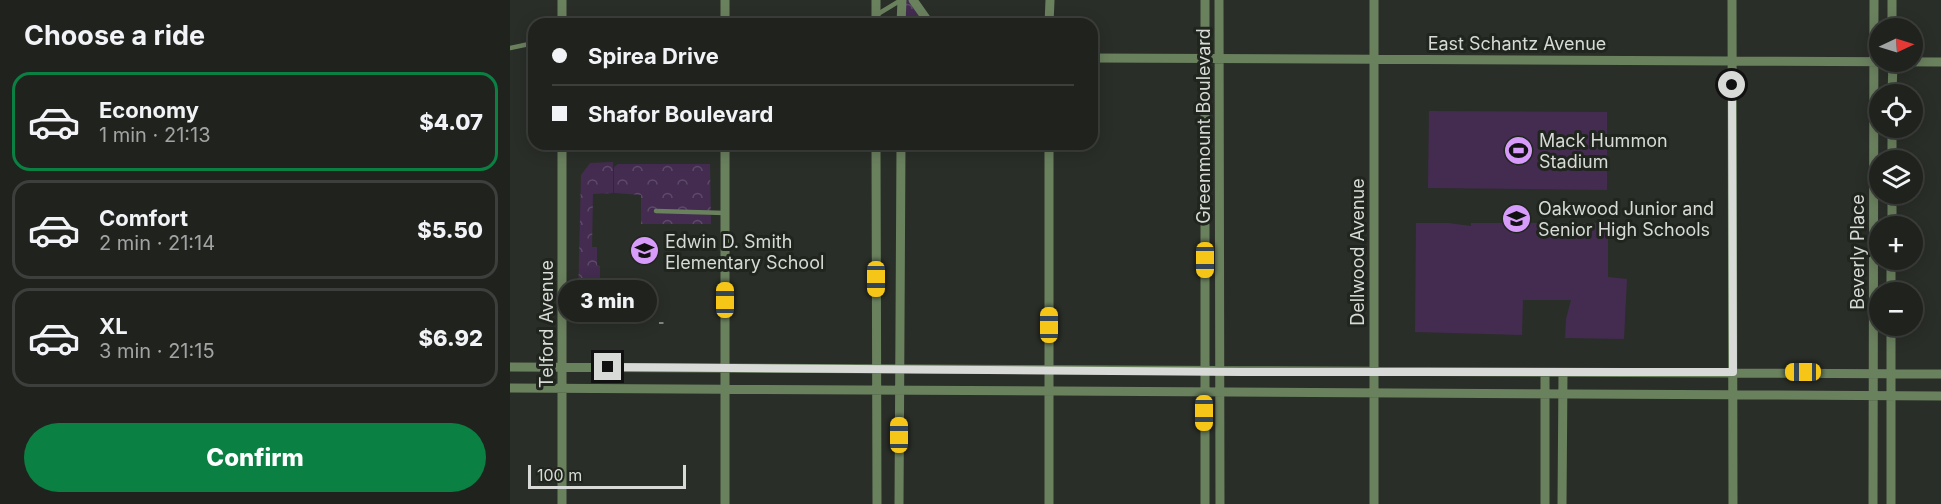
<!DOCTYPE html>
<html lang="en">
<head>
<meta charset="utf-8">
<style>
  body { margin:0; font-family:Inter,sans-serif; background:#2d2f2b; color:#f1f3f6; height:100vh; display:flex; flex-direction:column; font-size:22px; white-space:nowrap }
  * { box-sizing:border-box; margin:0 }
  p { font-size:20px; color:#a2a4a4 }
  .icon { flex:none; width:33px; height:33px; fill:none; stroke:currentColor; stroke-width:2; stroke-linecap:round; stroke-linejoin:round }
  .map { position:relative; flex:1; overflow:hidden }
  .panel { display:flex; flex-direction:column; background:#20221e; width:510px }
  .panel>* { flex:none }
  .hud { position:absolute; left:18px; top:18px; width:570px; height:132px; border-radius:18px; box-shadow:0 3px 15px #0003,0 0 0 2px #3d3f3c; display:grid; align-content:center; height:132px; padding:0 24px; background:#20221e }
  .needle { width:39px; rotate:86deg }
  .controls { position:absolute; left:1359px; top:18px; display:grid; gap:12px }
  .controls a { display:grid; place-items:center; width:54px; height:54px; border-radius:50%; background:#20221e; box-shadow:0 3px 15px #0003,0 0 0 2px #3d3f3c; font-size:30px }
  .scale { position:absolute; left:18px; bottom:15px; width:158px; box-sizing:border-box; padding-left:6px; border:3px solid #d7dad6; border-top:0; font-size:16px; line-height:21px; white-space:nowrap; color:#d7dad6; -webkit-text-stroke:4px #20251e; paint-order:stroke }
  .end { position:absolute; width:27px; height:27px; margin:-14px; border:8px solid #d7dad6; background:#111; box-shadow:0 0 0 3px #111 }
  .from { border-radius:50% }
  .bubble { position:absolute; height:42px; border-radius:21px; background:#20221e; box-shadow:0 3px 15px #0003,0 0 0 2px #3d3f3c; font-size:20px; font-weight:800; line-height:42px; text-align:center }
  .car { position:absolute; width:18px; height:36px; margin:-18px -9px; border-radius:8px; box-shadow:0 0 4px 2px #0007; background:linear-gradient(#f5c518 24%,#345 0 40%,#f5c518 0 76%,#345 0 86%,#f5c518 0) }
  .hud b { display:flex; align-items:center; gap:21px; height:57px; font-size:22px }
  .hud b+b { border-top:2px solid #3d3f3c }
  .hud i { width:15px; height:15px; background:#f1f3f6 }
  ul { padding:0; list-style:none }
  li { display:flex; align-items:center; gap:18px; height:99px; margin:0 12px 9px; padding:0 12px; border:3px solid #3d3f3c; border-radius:18px }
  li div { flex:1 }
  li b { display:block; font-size:22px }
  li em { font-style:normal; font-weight:800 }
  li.current { border-color:#0b8043 }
  li>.icon { width:54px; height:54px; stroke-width:1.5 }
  h2 { padding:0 24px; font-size:27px; line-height:72px }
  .primary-button { display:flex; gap:12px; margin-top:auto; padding:12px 24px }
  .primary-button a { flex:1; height:69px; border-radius:36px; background:#0b8043; color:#fff; font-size:24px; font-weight:800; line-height:69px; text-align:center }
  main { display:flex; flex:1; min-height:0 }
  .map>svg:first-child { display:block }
  .grass { fill:#432c50 }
  .park { fill:url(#park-crowns) }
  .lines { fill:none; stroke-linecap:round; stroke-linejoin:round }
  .path { stroke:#80847f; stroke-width:2; stroke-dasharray:4.5 3; stroke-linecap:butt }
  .service { stroke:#6a815e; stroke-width:4.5 }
  .minor { stroke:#6a815e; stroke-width:9 }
  .route { stroke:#d7dad6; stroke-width:8 }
  .labels { text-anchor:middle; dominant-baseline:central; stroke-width:6; stroke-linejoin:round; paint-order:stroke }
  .street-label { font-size:18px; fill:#d7dad6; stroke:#20251e }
  .poi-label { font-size:18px; fill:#d7dad6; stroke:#20251e; text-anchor:start }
</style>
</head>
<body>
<main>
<section class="panel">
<h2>Choose a ride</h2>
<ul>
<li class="current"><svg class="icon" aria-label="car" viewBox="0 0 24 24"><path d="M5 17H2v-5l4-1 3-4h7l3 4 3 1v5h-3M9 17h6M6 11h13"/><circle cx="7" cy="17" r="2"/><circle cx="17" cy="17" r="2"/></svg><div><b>Economy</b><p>1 min · 21:13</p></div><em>$4.07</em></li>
<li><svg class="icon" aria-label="car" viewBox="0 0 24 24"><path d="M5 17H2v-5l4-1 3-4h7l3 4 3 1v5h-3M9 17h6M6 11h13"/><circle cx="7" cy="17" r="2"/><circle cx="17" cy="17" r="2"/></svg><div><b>Comfort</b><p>2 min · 21:14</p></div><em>$5.50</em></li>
<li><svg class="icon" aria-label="car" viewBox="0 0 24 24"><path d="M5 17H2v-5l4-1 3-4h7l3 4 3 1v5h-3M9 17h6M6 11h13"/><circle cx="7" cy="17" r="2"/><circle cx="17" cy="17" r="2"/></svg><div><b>XL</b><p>3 min · 21:15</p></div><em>$6.92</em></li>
</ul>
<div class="primary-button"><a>Confirm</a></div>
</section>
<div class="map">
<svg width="1431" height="504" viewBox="0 0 1431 504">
  <defs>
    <pattern id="park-crowns" width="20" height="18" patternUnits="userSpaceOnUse" patternTransform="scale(1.5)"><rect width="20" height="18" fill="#432c50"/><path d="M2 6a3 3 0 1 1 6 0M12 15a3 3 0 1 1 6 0" fill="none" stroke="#5d4a68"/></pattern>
  </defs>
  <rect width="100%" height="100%" fill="#2a2e28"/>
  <path class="grass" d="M919 111 1097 112V190L918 188Z
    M906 223H938L961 226V223H1098V277L1117 279 1114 339 1055 338 1056 319 1061 300H1013L1012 335 905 332Z"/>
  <path class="park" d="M392 0H403L420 24H391Z
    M103 162V193L83 194 82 247H87V265L90 266V301H68L71 175 80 163Z
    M108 164H200L201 224H131V195L104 193V167Z"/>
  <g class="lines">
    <path class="path" d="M1090 42V45
      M112 323H118
      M149 323H155"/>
    <path class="service" d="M368 14 391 0
      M0 48 24 43
      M146 211 215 213"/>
    <path class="minor" d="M52 0V24
      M215 0V24
      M403 0 420 24
      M709 0 710 504
      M864 0V504
      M1222 0 1223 504
      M1382 0V28
      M366 24V0
      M391 24 392 0
      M539 24 540 0
      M582 58 1431 62
      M1382 94 1383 62
      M52 144V504
      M366 144 367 504
      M1382 160V128
      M1382 226V194
      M1381 292V260
      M0 367 1431 374
      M0 388 1431 396
      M215 504V144
      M389 504 391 144
      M539 504V144
      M695 504V0
      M1035 504V373
      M1052 504 1053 373
      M1363 504 1364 0
      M1381 504V326"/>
  </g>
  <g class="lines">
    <path class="route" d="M98 367 732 372H1223L1222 85"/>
  </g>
  <defs>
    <symbol id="stadium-disc" viewBox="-11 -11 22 22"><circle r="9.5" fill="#d79bf9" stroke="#20251e"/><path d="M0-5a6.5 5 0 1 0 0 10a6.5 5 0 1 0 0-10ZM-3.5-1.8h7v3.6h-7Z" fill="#111"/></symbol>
    <symbol id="school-disc" viewBox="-11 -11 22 22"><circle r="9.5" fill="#d79bf9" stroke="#20251e"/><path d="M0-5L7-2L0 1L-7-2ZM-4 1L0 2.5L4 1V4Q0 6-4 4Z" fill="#111"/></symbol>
  </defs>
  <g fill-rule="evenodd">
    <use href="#stadium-disc" x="992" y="134" width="33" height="33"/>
    <use href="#school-disc" x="990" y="202" width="33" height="33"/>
    <use href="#school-disc" x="118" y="234" width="33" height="33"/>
  </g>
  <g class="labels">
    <g class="street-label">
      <text x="1007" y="43">East Schantz Avenue</text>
      <text transform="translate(693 126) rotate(-90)">Greenmount Boulevard</text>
      <text transform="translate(847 252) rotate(-90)">Dellwood Avenue</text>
      <text transform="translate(1347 252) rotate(-90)">Beverly Place</text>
      <text transform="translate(36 324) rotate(-90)">Telford Avenue</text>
    </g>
    <g class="poi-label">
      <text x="1029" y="140">Mack Hummon<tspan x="1029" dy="21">Stadium</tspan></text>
      <text x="1028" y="208">Oakwood Junior and<tspan x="1028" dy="21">Senior High Schools</tspan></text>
      <text x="155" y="241">Edwin D. Smith<tspan x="155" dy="21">Elementary School</tspan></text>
    </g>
  </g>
</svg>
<div class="controls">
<a><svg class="needle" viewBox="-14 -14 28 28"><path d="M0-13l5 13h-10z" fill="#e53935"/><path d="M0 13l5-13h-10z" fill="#a2a4a4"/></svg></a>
<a><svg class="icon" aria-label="locate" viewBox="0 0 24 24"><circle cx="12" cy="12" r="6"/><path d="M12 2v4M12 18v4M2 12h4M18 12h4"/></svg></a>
<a><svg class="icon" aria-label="layers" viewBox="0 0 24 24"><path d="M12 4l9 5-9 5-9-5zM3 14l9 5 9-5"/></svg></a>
<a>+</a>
<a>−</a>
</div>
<div class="scale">100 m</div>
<i class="end from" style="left:1222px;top:85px"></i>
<i class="end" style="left:98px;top:367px"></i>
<div class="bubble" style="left:48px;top:280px;width:99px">3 min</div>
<i class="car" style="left:695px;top:260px;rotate:180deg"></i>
<i class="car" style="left:366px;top:279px;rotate:180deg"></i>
<i class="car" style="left:215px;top:300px;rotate:0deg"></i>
<i class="car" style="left:539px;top:325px;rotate:0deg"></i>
<i class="car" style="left:1293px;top:372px;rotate:270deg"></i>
<i class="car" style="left:694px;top:413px;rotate:180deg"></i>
<i class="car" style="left:389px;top:435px;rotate:0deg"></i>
<div class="hud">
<b><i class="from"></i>Spirea Drive</b>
<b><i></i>Shafor Boulevard</b>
</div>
</div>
</main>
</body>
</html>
